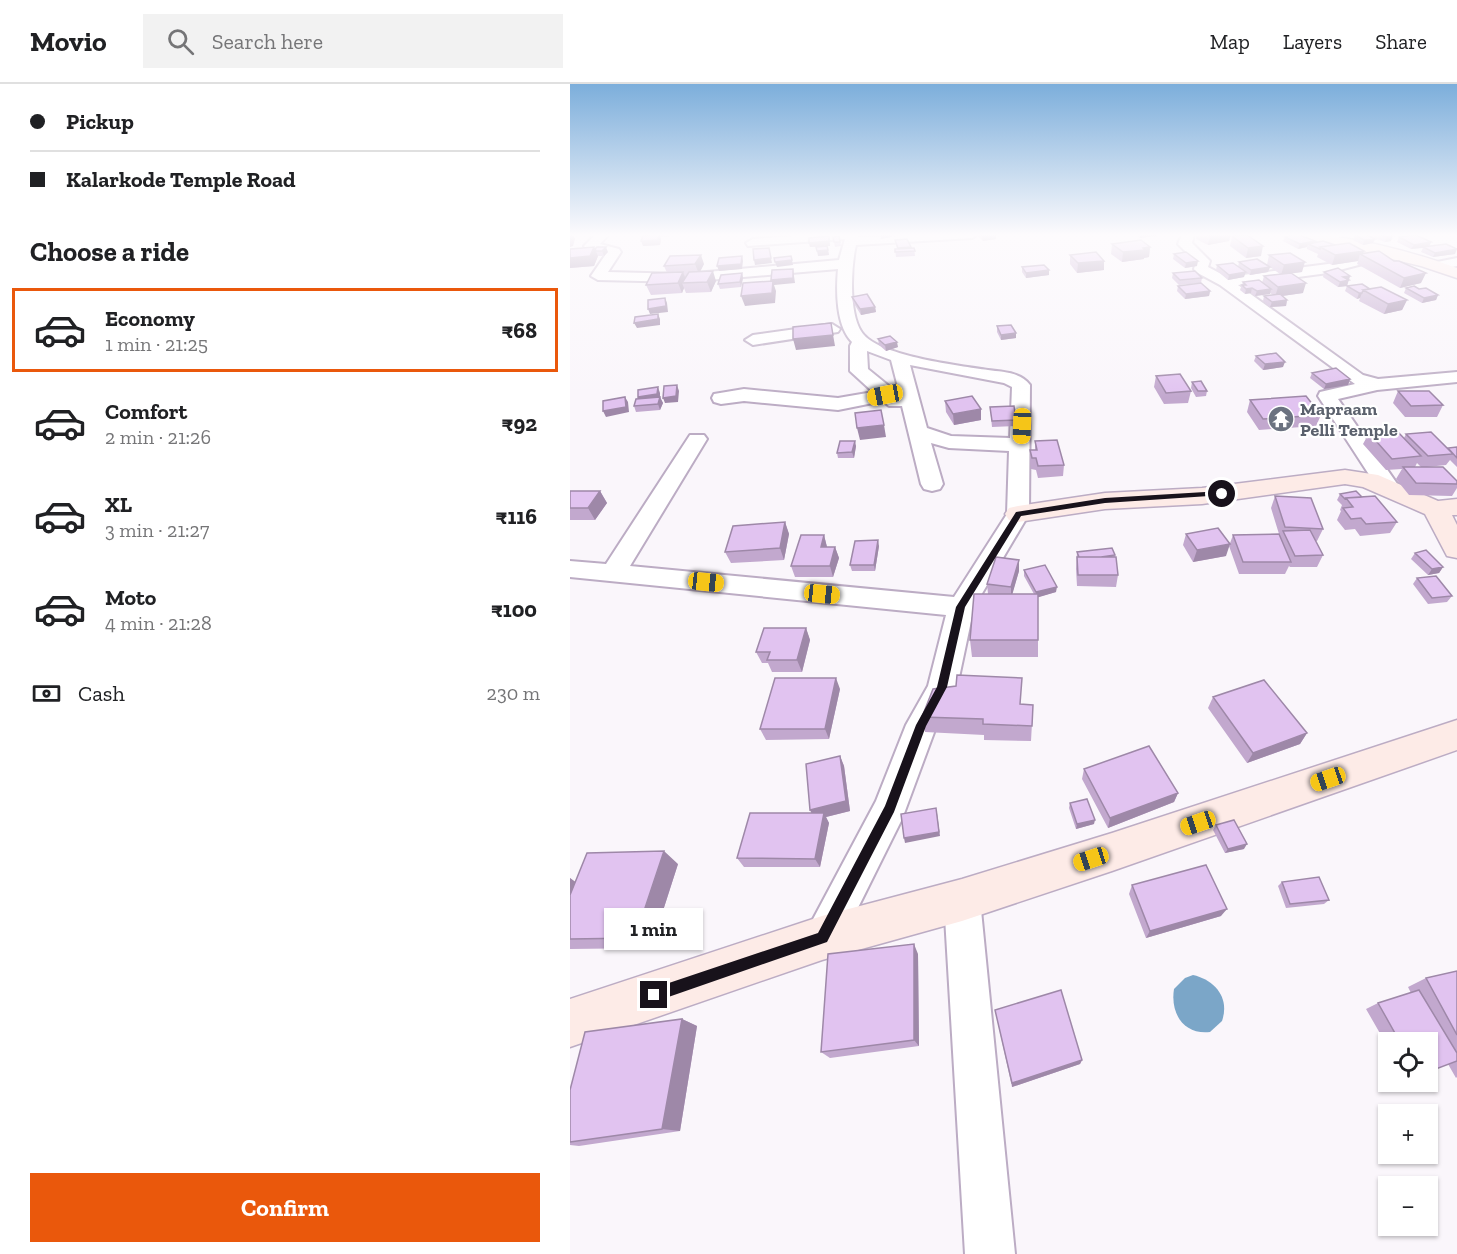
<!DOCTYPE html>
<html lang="en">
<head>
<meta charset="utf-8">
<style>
  body { margin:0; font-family:"Zilla Slab",serif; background:#f2f2f2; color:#202124; height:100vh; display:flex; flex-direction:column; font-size:22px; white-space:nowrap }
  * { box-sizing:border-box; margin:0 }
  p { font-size:20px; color:#757577 }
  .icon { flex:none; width:33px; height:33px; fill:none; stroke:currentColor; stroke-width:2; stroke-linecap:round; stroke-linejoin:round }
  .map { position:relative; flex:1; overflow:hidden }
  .drawer { display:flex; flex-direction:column; background:#fff; width:570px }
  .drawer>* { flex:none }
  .hud { display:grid; align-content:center; height:132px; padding:0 30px; background:#fff }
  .tools { position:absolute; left:808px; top:948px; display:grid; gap:12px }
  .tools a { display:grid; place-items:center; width:60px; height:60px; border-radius:0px; background:#fff; box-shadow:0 2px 4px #0004; font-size:30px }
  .end { position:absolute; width:27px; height:27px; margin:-14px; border:8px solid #18121b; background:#fff; box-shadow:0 0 0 3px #fff }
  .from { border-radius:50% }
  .bubble { position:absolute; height:42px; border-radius:0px; background:#fff; box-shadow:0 2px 4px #0004; font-size:20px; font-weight:800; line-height:42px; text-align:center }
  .car { position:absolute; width:18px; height:36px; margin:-18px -9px; border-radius:8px; box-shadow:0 0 4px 2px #0007; background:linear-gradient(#f5c518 24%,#345 0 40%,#f5c518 0 76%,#345 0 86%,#f5c518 0) }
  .hud b { display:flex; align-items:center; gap:21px; height:57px; font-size:22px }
  .hud b+b { border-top:2px solid #e0e0e0 }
  .hud i { width:15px; height:15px; background:#202124 }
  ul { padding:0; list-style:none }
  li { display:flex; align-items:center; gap:18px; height:84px; margin:0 12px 9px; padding:0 18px; border:3px solid transparent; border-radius:0px }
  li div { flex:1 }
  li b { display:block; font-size:22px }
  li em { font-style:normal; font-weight:800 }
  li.selected { border-color:#ea580c }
  li>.icon { width:54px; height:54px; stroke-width:1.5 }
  h2 { padding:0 30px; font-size:27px; line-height:72px }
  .pay { display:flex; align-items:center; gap:15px; height:66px; padding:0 30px; font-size:22px }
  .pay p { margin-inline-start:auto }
  .action { display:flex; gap:12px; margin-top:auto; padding:12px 30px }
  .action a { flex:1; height:69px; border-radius:0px; background:#ea580c; color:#fff; font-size:24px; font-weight:800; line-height:69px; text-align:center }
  header { display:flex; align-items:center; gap:36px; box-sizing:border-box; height:84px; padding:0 30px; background:#fff; border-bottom:2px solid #e0e0e0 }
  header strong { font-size:28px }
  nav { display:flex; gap:33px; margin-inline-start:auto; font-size:21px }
  .search { width:420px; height:54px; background:#f2f2f2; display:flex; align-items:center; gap:15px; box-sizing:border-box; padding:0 21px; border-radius:0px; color:#757577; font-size:22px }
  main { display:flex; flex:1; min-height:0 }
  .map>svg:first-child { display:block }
  .water { fill:#7ba6c8 }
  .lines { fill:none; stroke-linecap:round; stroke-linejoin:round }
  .minor-casing { stroke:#bcacc4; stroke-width:4 }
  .secondary-casing { stroke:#bcacc4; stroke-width:3 }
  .minor { fill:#fff; fill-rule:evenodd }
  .secondary { fill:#fdebe7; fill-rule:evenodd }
  .wall { fill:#c2a8ce; fill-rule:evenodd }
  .shaded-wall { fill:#9e88a8 }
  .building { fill:#e1c3f0; stroke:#9e88a8; stroke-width:1.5 }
  .route { fill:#18121b }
  .labels { text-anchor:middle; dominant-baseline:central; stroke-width:4.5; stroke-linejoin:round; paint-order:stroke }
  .far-worship-label { font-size:18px; font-weight:bold; fill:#5b616d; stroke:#fff; text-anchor:start }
</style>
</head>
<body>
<header>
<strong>Movio</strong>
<div class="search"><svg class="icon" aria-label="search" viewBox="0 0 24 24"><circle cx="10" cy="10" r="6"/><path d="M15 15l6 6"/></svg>Search here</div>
<nav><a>Map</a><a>Layers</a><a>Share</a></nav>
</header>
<main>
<section class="drawer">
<div class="hud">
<b><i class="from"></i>Pickup</b>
<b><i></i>Kalarkode Temple Road</b>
</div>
<h2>Choose a ride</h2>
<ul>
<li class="selected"><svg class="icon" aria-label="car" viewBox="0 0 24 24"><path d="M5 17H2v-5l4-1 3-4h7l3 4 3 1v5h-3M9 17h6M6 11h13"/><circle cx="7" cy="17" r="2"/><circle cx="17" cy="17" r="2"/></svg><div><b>Economy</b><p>1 min · 21:25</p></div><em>₹68</em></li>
<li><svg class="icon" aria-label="car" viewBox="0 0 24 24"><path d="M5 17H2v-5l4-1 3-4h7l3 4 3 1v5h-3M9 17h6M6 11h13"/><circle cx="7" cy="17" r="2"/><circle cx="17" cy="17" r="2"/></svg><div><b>Comfort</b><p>2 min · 21:26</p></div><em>₹92</em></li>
<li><svg class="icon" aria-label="car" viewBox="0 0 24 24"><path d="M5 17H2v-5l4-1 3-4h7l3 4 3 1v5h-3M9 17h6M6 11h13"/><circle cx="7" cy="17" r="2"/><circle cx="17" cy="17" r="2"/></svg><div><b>XL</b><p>3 min · 21:27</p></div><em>₹116</em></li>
<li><svg class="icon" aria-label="car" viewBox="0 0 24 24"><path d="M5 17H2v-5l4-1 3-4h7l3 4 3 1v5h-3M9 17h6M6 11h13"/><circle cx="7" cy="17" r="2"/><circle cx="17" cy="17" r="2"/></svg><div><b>Moto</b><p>4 min · 21:28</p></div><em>₹100</em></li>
</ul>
<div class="pay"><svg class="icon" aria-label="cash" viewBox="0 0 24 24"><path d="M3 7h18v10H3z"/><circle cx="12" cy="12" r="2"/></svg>Cash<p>230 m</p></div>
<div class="action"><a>Confirm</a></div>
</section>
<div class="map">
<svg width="887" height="1170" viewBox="0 0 887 1170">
  <rect width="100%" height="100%" fill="#faf6fb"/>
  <path class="water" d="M623 891C645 896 660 914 652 937L640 948C614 951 600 930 604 905L615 894Z"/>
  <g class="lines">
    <defs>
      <path id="minor" d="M26 150H39L30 160 49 165 51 168 38 188 115 190 269 176 275 155 178 162 176 159 183 155 250 150H288V153L408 150 402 154 286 161C281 182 278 234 294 251 312 272 390 282 418 286 432 288 451 288 460 301L459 430 404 523 387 603 366 643 332 735 266 868 252 873 238 868 233 854 306 717 336 641 358 602 376 531 0 493V477L36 480 120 351H134L137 355 60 482 384 513 437 430 439 367 379 364 361 359 373 400 370 405 362 407 354 405 351 400 332 322H319L313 317 268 326 174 317 151 320 144 318 142 314 144 310 174 305 268 314 303 308 280 287V262L282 258C266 242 266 207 268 185L115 198 28 196 21 192 36 170 16 165 14 162ZM297 267 321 276 330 311 298 285ZM340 281 434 299 442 303 440 354 381 352 357 344Z
        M612 150H624L622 159 640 177 638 183 657 193 758 180 818 165 823 166 825 169 823 172 758 189 668 201 793 291 808 295 887 288V298L807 306 768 315 830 404 827 409 819 411 811 409 748 312 750 308 785 300 650 201 626 188 624 185 626 178 608 160Z
        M745 150H773L771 153 745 156 744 153Z
        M887 174V182L867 186 860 182 862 179Z
        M262 240 270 245 268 248 183 261 175 256 183 251Z
        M392 798 405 803 410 816 445 1170H395L374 816 379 803Z"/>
      <path id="secondary" d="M727 150C776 150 840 167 887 184V194L851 182 729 153Z
        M775 386 808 391 868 417 887 415V431H882L887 441V474L877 472 855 430 793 403 775 400 632 420 535 425 448 438 439 436 435 430 439 424 448 422 535 409 632 404Z
        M887 636V666L542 787 392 837 252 876 0 963V915L252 832 392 795 542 749Z"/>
    </defs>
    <use href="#minor" class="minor-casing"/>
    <use href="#secondary" class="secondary-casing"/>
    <use href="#minor" class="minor"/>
    <use href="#secondary" class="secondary"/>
  </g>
  <path class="wall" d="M80 150H99L98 153H90L91 155 90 161 73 162 81 151Z
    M245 150H259L260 162H257L259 171 248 172 256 162 240 163 239 159 246 153Z
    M409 150H425L426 155 413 157 409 153Z
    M565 150H586V152L570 154Z
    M627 150H661L659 157 638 161 626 155Z
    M663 150H685L676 151 691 172 676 174 660 162 662 152H667Z
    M801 150H818L821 157 815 158 801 153 805 155 803 159 793 161 783 156 785 151 800 152Z
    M269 152 271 162 265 163 263 153Z
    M715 153 794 167 793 170 851 199 830 204 787 180 788 177 762 181 747 173 748 170 737 165V163L728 165 713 157Z
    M829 153 861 158 859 162 885 170 863 173 851 168 853 164 841 165 827 158Z
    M325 156 341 164H344L345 172 326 173 325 165H327Z
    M542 160 580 163 579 173 574 174V175L552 178 541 170Z
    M24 163 25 165 38 168 34 172H28L24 182 0 184V165Z
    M604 170 627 182 615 184 603 175Z
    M500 171 534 186 507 189 500 180Z
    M699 171 732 188 721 189 733 209 712 212 717 216 716 222 700 223 693 217 694 212 703 211 700 209V210L685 212 681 209 675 210 670 206 673 198 692 199 694 192 710 190 697 181Z
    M669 178 700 183 698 188 680 191 673 186 674 193 658 196 646 186 647 181 668 183Z
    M134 180 130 187 146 197 141 208 116 209 114 204 112 209 81 211 76 201 97 189 94 182Z
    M452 183 479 186V191L456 194 452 188Z
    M754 188 780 192 777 201 800 205 837 216 832 226 814 230 789 217 790 214 787 215 775 207 777 202 768 203 753 193Z
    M172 189 173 194 171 203 150 205 148 200Z
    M603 189 632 194 631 199 609 201 602 194Z
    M608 202 640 207 639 212 615 215 607 207Z
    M836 204 849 205 868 211 866 216 852 219 834 209Z
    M282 213 305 223 306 228 291 231 283 218Z
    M427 242 446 254 431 256 427 248Z
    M308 255 328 263 316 267 309 261Z
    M686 272 713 283 693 286 684 277Z
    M742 289 780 295 778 301 754 305 740 294Z
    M586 292 621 307 618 319 594 320 584 303Z
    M622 298 637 307 636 312 626 313 621 304Z
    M828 307 873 321 867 333H835L823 319Z
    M90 309V313L93 319 90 326 66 328 64 322 68 315V313Z
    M680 316 751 331 746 342 689 346 677 328Z
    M375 317 411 336 384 341 376 328Z
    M420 323 446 336V342L422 343Z
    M799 349 834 354 836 350 878 364 887 363V383L880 376 876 381 857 383 887 397V404L882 412 839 411 826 395 832 385 816 386 793 360ZM847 379 851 383H845Z
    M465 357 494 381 493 392 468 394 466 386 461 385 460 378V366H465Z
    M286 362 284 374H268L267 369Z
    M0 407H30L37 419 25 436H0Z
    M770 410 792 413 827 438 820 449 790 452 785 445 775 446 767 436 771 427 770 426 772 421 767 416Z
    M705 412 753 445 747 457H745L753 471 747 483H720L719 482 715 490H669L659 462 663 451 709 450 701 424Z
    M215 438 219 450 214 476 161 479 155 468Z
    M616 450 656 472 623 478 613 461Z
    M254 451 257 463H265L269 474 263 493H225L221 482Z
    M309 462 305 487H282L280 481Z
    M507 468 545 471 548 491 546 503 507 502 506 485Z
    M845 469 873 483 869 489 858 491 841 475Z
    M449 476V487L442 510H464L454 492V486L486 508 468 513V573H402L400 556 418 510 417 500Z
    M847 494 882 512 877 518 858 520 843 500Z
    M236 544 240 556 232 588H202L198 579H192L186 568Z
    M270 605 259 655 196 656 190 645Z
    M643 613 737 649 730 660 677 679 638 624Z
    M451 620 463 621 461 657 414 656V651L355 648 352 633Z
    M270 672 274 682 280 727 256 733 259 739 250 783H174L167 774 242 729 240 726Z
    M514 685 608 709 604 718 538 744 512 695Z
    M500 719 524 740 506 745 499 724Z
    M646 741 674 765 655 769 643 746Z
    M108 780 81 864 0 865V794L5 798Z
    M712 798 759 816 754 820 716 824 708 802Z
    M562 801 651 832 576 854 559 810Z
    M348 870 349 962 260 974 251 968Z
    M887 887V993L886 994 878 980 858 958H819V965L796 925 808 919 841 909 838 903 856 894Z
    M425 926 512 976 510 980 442 1003Z
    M112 935 127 942 110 1047 9 1062 0 1061V1006Z"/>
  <path class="shaded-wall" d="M0 150H3L5 155 3 162 0 163Z
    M89 150 91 155 90 161 73 162 71 157Z
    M310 150H321L322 153 311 155Z
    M426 150V155L413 157 412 152Z
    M570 150H586V152L570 154Z
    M651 150H661L659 157 638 161 640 152Z
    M668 150H685L667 152Z
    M259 152 260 162 240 163 239 159Z
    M823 152 821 157 815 158 817 153Z
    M805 155 803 159 793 161 794 156Z
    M745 157 743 161 738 160 737 163 728 165 730 160Z
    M861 158 859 163 841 165 844 161Z
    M693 162 691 172 676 174 678 164Z
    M24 163 28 172 24 182 0 184V174Z
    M36 163 38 168 34 172 32 167Z
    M580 163 579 173 574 174V175L552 178 553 168Z
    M199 164 202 179 185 181 184 176Z
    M887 165 885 170 863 173 865 169Z
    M258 166 259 171 248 172 247 167Z
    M794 167 792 171 790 170 788 177 762 181 765 171Z
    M131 171 134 180 129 190 125 180Z
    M172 172 173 177 172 185 149 187 147 182Z
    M222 176 223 181 207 183 205 178Z
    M534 177V186L507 189 508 179Z
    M628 177 627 182 615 184 616 179Z
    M735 178 732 188 711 191 714 181Z
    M700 183 698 188 680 191 681 186Z
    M223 185 225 199 204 201 206 207 205 219 175 222 171 212 203 201 201 196Z
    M479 186V191L456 194V189Z
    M143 187 146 197 141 208 137 198Z
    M113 188 117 198 112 199 114 204 112 209 108 199Z
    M676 188 674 193 658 196 659 191Z
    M172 189 173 194 171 203 170 198Z
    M856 189 851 199 830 204 834 194Z
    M780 192 777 202 768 203 770 198 773 193Z
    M736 199 733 209 705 213 708 203Z
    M682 204 681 209 675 210 676 205Z
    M701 205 700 210 685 212 687 207Z
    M640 207 639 212 615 215 616 210Z
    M789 209H792L790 214 787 215Z
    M868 211 866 216 852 219 854 214Z
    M95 214 97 219 98 228 80 230 78 225Z
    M717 216 716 222 700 223 702 218Z
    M837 216 832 226 814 230 818 220Z
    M305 223 306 228 291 231 290 225Z
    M88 230 90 235V241L67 244 64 239Z
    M261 239 265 262 226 266 223 255Z
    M446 249V254L431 256V251Z
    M327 258 328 263 316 267 315 261Z
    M715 278 713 283 693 286 695 280Z
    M780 295 778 301 754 305 756 300Z
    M107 301 109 307 108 318 95 319 93 314Z
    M88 303 90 309V314V313L93 319 90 326 88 320 70 319 68 313Z
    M55 313 58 318 59 328 36 333 33 327Z
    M411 325V336L384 341 383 330Z
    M314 341 316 353 290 356 287 344Z
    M285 357 286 362 284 374 282 368Z
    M30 407 37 419 25 436 18 424Z
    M215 438 219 450 214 476 210 464Z
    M254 451 257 463H251Z
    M308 456 309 462 305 487 304 481Z
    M660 460 656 472 623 478 627 466Z
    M265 463 269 474 263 493 260 482Z
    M449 476V487L441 515V503Z
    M873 483 869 489 858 491 862 485Z
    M487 503 486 508 466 514V508Z
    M236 544 240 556 232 588 227 576Z
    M266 594 270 605 259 655 255 645Z
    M737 649 730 660 677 679 683 669Z
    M270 672 274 682 280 727 256 733 259 739 250 783 245 775V736L240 726Z
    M608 709 604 718 538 744 540 734Z
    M367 729 370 752 335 759 334 754Z
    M525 736 524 740 506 745 507 740Z
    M677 760 674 765 655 769 658 765Z
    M94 767 108 780 81 864 65 854Z
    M0 794 11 802 0 829Z
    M657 825 651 832 576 854 580 847Z
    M344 860 348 870 349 962 344 956Z
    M112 935 127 942 110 1047 92 1045Z
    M512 976 510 980 442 1003V999Z"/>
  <path class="building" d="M89 150 88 156 71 157 73 152Z
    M410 150H426L412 152Z
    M636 150H651L640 152Z
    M727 150 745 157 730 160 715 153Z
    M795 150 805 155 794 156 785 151Z
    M807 150H818L823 152 817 153Z
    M677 151 693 162 678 164 662 152Z
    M846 151 861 158 844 161 829 153Z
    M259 152V157L239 159V154Z
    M269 152 270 158H264L263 153Z
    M337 155 341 163 328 164 325 156Z
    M571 156 580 163 573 164 575 166 553 168 542 160Z
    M753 157 765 161 750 163V165L738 160Z
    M779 159 794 167 765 171 750 163Z
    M876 160 887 165 865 169 853 163Z
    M257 162 258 166 247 167 246 163Z
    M24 163 20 172 0 174V165Z
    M27 163H36L32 167H26L25 165Z
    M199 164 201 174 184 176 183 165Z
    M344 164 345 167 325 168V165Z
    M809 167 824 177H829L856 189 834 194 790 170Z
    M526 168 534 177 508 179 500 171Z
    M616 168 628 177 616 179 604 170Z
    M720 169 735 178 714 181 699 171Z
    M131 171 125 180 94 182 100 172Z
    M172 172 171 180 147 182 149 174Z
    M221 172 222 176 205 178 204 174Z
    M687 175 700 183 681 186 669 178Z
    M663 179 676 188 659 191 647 181Z
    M474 181 479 186 456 189 452 183Z
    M768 184 780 192 773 193 779 196 770 198 754 188Z
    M223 185V194L201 196 202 186Z
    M143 187 137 198 112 199 119 188Z
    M625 187 632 194 610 196 603 189Z
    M113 188 108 199 76 201 82 189Z
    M172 189 170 198 148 200 151 191Z
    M721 189 736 199 708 203 694 192Z
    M689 196 701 205 687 207 682 204 676 205 672 201H676L673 198Z
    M203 197 202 209 171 212 173 199Z
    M631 199 640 207 616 210 608 202Z
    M792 200 800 205 793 206 792 209H789L777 202Z
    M844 202 849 205 856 204 868 211 854 214 836 204Z
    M811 203 837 216 818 220 793 206Z
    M297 210 305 223 290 225 282 213Z
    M710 210 717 216 702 218 694 212Z
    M95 214 96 222 78 225V216Z
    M88 230V235L64 239 65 233Z
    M261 239 263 251 223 255V243Z
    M441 241 446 249 431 251 427 242Z
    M320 252 327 258 315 261 308 255Z
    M706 269 715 278 695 280 686 272Z
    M766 284 780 295 756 300 742 289Z
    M610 290 621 307 596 309 586 292Z
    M631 297 637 307H628L622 298Z
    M107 301 106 312 93 314 94 302Z
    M88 303 87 310 68 313V306Z
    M828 307H859L873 321 841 322Z
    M402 312 411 325 383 330 375 317Z
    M736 312 751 331 693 335 680 316Z
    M55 313 56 323 33 327V317Z
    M90 313 88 320 64 322 66 315Z
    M444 322 446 336 422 337 420 323Z
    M311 326 314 341 287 344 285 329Z
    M826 346 851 372 822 375 799 349Z
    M861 348 883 370 858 372 836 350Z
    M487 356 494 381 468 382 466 374H462L460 366H467L465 357Z
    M270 357H285L282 368 267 369Z
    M887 363V374L878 364Z
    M833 383H873L887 397V400L846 399Z
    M0 407H30L18 424H0Z
    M786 407 792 413 776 414 775 415 770 410Z
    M705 412 741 414 753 445 715 443Z
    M805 412 827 438 796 440 791 434 781 435 773 424 783 423 776 414Z
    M215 438 210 464 155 468 163 442Z
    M648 444 660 460 627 466 616 450Z
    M740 446 753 471 725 472 713 447Z
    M709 450 721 478H673L663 451Z
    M231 451H254L251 463H265L260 482H221Z
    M308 456 304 481H280L285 457Z
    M542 464 545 471 531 473H509L507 468Z
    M856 466 873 483 862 485 845 469Z
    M426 473 449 476 441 503 417 500Z
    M507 473H546L548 491H508Z
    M475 481 487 503 466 508 454 486Z
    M866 492 882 512 862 514 847 494Z
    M404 510H468V556H400Z
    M194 544H236L227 576H197L200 568H186Z
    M387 591 452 594 450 620 463 621 462 642 413 640V635L352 633 363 605 386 602Z
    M205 594H266L255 645H190Z
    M694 596 737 649 683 669 643 613Z
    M579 662 608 709 540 734 514 685Z
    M270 672 276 717 240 726 236 680Z
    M517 715 525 736 507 740 500 719Z
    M366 724 369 748 334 754 331 730Z
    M180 729H254L245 775 167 774Z
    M664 736 677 760 658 765 646 741Z
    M94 767 65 854 0 855V811L17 769Z
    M636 781 657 825 580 847 562 801Z
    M749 793 759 816 720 820 712 798Z
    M344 860V956L251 968 258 870Z
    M887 887V951L856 894Z
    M491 906 512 976 442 999 425 926Z
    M849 906 887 969V977L858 988V958H830L808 919Z
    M112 935 92 1045 0 1058V1006L15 948Z"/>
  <linearGradient id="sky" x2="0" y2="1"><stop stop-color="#7caedb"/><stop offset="0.48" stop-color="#fdfbfd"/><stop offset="1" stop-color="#fdfbfd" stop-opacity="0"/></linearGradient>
  <rect width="887" height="314" fill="url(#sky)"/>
  <path class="route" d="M652 407 654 408V411L535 419 451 432 395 523 377 603 356 642 324 728 257 858 84 918 79 916 77 911 79 906 84 904 248 849 315 722 346 641 367 603 386 523 446 428 535 414Z"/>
  <defs>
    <symbol id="temple-disc" viewBox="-11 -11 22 22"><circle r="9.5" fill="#6b7280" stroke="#fff"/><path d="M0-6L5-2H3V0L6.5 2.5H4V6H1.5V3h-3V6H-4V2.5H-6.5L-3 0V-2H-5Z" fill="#fff"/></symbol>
  </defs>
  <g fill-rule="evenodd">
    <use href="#temple-disc" x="696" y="320" width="30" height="30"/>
  </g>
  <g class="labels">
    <g class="far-worship-label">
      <text x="730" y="325">Mapraam<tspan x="730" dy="21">Pelli Temple</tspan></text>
    </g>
  </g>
</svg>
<div class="tools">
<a><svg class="icon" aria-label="locate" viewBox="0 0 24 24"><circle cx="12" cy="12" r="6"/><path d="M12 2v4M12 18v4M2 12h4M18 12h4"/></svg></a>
<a>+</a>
<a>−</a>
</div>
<i class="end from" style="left:652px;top:410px"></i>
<i class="end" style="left:84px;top:911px"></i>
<div class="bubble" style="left:34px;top:824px;width:99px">1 min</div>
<i class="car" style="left:315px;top:311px;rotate:259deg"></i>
<i class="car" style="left:452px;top:342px;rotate:182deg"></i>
<i class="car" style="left:136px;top:498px;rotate:96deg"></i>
<i class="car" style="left:252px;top:510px;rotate:96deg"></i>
<i class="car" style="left:758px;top:695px;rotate:251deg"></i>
<i class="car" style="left:628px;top:739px;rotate:251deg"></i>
<i class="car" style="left:521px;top:775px;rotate:252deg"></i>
</div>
</main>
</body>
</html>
